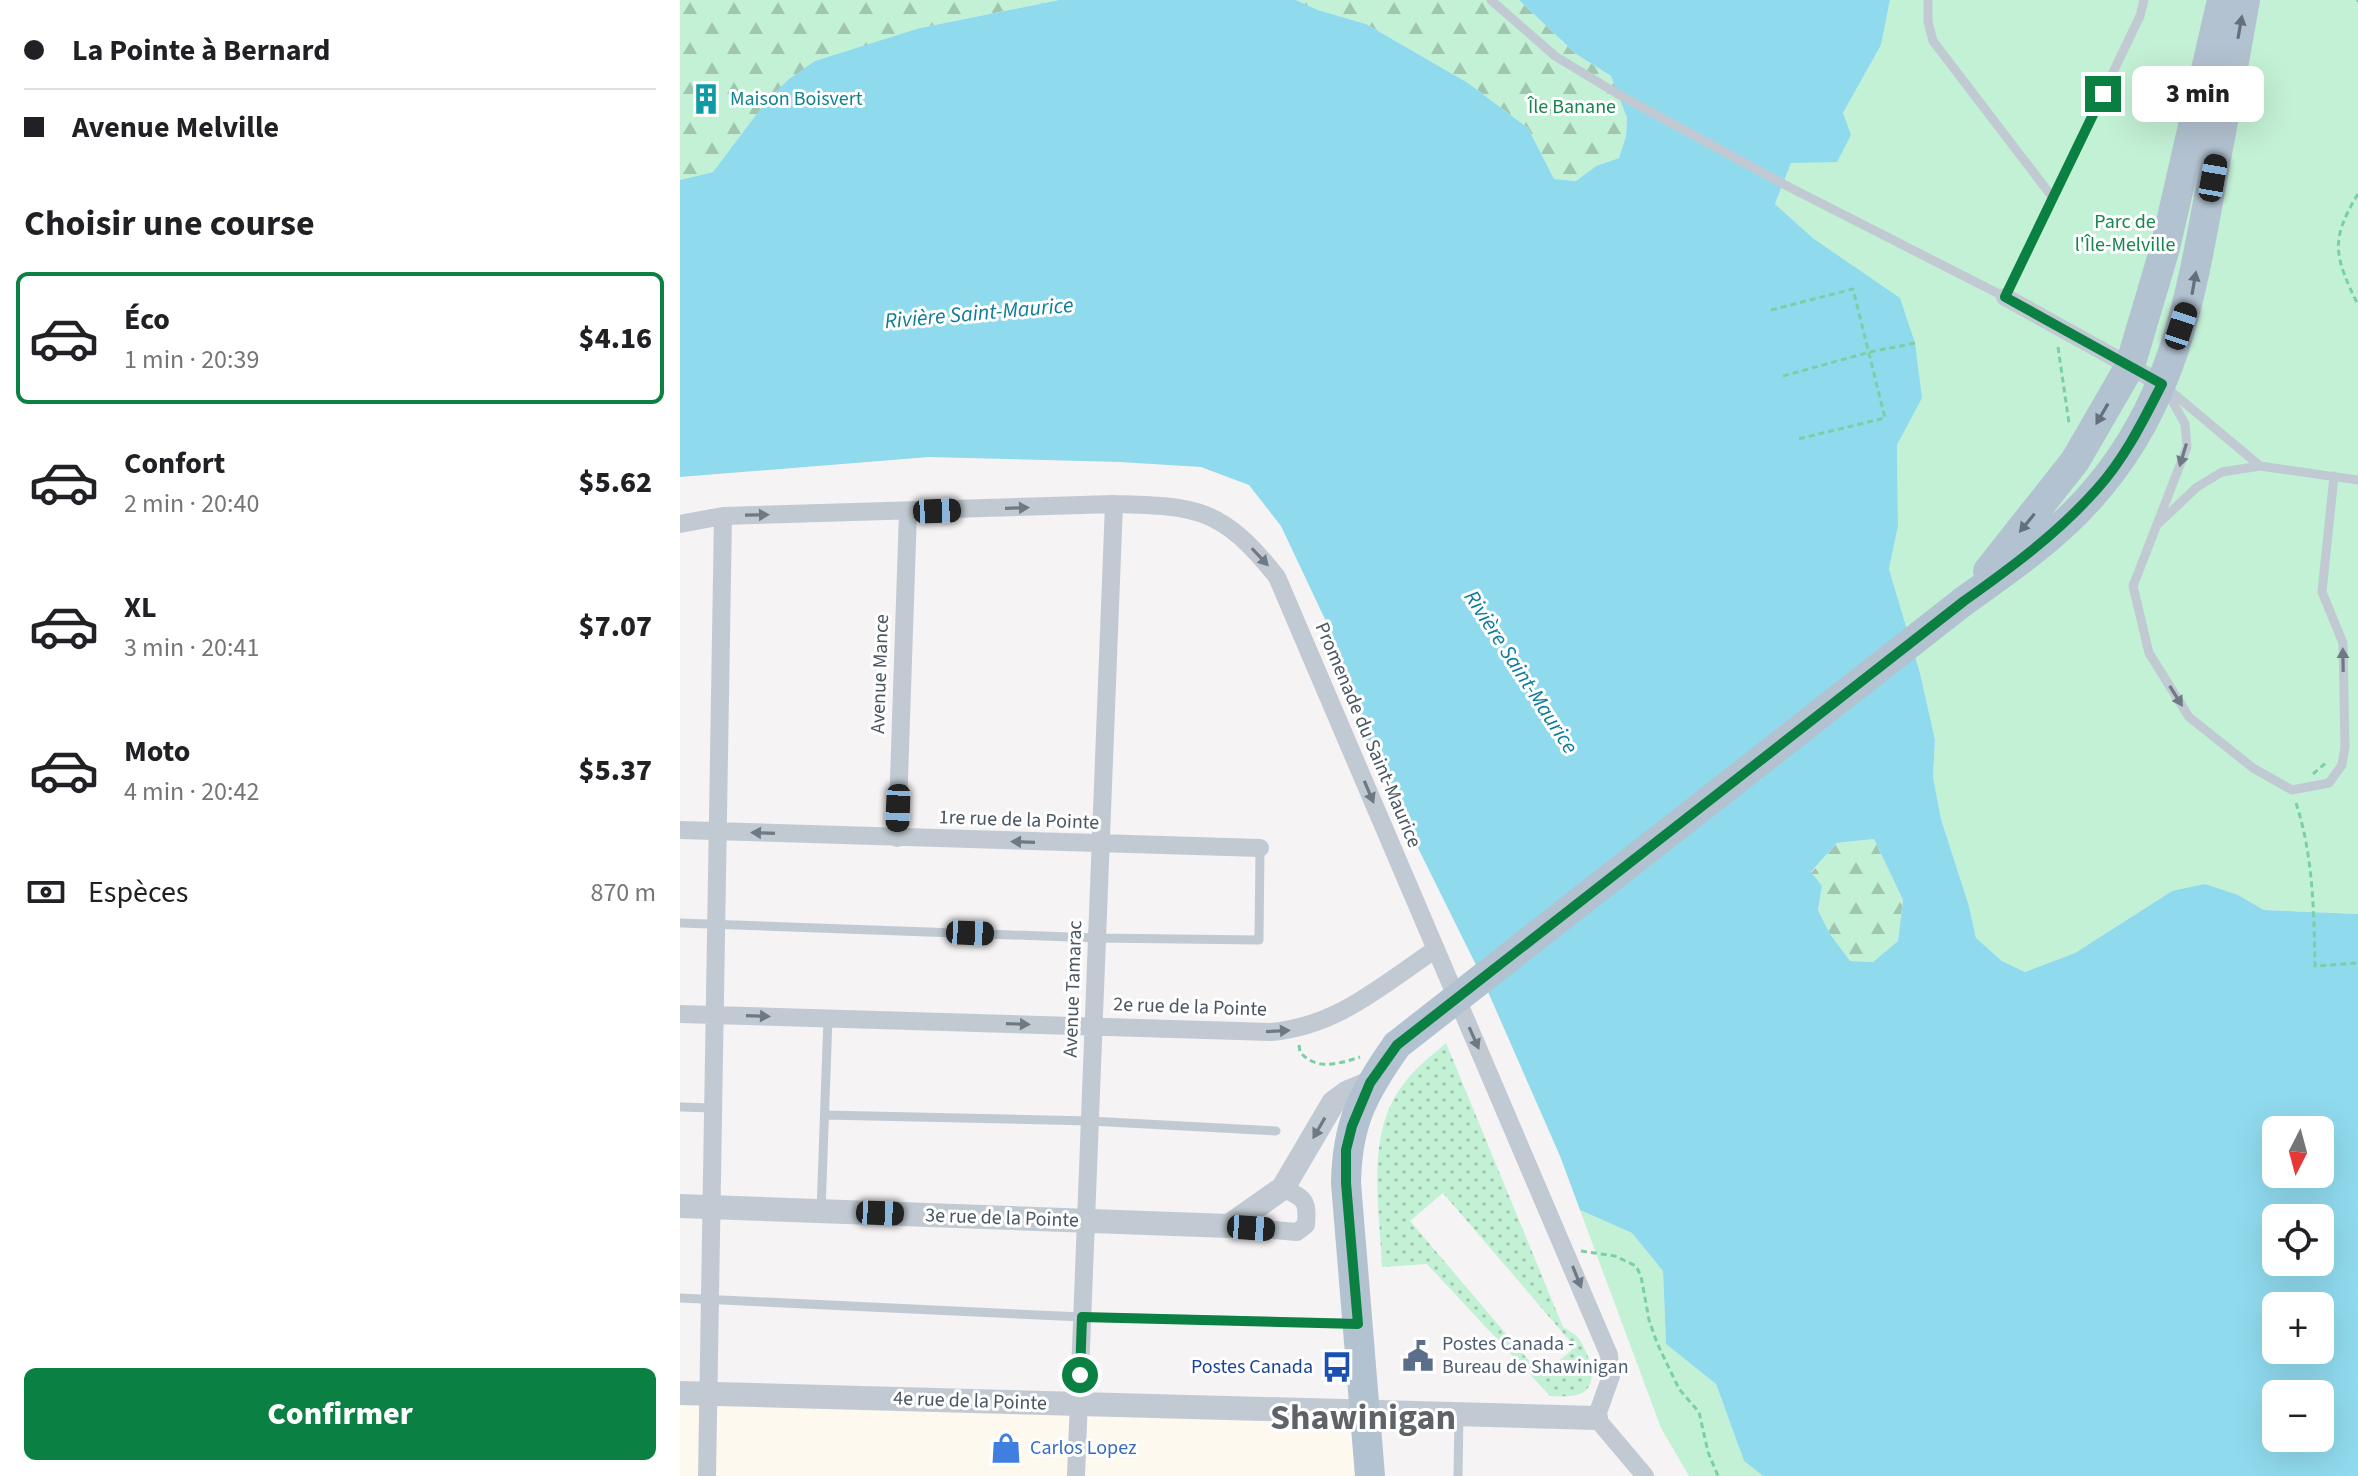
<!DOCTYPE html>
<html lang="fr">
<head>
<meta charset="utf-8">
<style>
  body { margin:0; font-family:"Source Sans 3",sans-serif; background:#f2f2f2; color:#202124; height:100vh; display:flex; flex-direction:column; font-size:30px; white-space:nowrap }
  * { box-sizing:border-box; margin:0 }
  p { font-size:26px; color:#757577 }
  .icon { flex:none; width:44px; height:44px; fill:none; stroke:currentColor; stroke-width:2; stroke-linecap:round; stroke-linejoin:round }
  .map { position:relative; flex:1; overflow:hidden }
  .sheet { display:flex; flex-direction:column; background:#fff; width:680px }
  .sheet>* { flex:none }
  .guide { display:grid; align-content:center; height:176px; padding:0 24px; background:#fff }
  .needle { width:52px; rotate:186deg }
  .tools { position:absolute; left:1582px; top:1116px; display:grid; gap:16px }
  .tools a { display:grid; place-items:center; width:72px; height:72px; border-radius:12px; background:#fff; box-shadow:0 8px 32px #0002; font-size:40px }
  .end { position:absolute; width:36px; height:36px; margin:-18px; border:10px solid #0b8043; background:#fff; box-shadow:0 0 0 4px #fff }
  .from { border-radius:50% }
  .bubble { position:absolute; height:56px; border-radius:12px; background:#fff; box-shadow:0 8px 32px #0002; font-size:26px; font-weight:800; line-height:56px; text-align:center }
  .car { position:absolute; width:24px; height:48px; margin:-24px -12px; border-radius:10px; box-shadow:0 0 6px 2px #0007; background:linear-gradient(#222 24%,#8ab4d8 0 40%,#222 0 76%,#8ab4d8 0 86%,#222 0) }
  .guide b { display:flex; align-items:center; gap:28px; height:76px; font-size:30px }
  .guide b+b { border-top:2px solid #e0e0e0 }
  .guide i { width:20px; height:20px; background:#202124 }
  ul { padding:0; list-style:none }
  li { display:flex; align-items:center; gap:24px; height:132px; margin:0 16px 12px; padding:0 8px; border:4px solid transparent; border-radius:12px }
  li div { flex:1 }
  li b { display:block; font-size:30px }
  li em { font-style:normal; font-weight:800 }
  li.active { border-color:#0b8043 }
  li>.icon { width:72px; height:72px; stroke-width:1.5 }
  h2 { padding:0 24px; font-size:36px; line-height:96px }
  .pay { display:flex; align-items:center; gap:20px; height:88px; padding:0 24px; font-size:30px }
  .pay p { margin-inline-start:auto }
  .button { display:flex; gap:16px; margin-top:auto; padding:16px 24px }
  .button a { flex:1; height:92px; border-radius:12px; background:#0b8043; color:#fff; font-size:32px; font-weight:800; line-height:92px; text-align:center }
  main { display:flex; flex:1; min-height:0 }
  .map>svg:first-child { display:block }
  .commercial { fill:#fdf9ef }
  .grass { fill:url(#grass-dots); fill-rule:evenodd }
  .forest { fill:url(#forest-firs) }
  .park { fill:#c3f1d5 }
  .water { fill:#90daee; fill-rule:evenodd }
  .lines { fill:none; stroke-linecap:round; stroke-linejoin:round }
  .path { stroke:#7ad0a6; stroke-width:3; stroke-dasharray:6 4; stroke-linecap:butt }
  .service { stroke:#c1cad2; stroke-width:9 }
  .minor { stroke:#c1cad2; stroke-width:18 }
  .tertiary { stroke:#c1cad2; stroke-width:24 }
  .primary { stroke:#b3c2d1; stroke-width:30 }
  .primary-bridge { stroke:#b3c2d1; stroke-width:30 }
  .oneway { fill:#64717d }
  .oneway2 { fill:#6e7983 }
  .route { stroke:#0b8043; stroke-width:10 }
  .labels { text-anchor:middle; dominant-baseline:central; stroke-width:6; stroke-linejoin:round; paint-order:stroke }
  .culture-label { font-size:20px; fill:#0d838f; stroke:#fff; text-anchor:start }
  .park-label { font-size:20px; fill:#17864f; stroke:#fff }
  .street-label { font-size:20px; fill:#4a5661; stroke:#fff }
  .service-label { font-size:20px; fill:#4e5e75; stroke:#fff; text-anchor:start }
  .transit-label { font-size:20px; fill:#164399; stroke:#fff; text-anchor:end }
  .shop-label { font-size:20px; fill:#366cbe; stroke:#fff; text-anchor:start }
  .water-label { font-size:22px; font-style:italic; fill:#0c7c9b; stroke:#fff }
  .town-label { font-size:36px; font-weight:bold; fill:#5f6368; stroke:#fff }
</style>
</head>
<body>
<main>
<section class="sheet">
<div class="guide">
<b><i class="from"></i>La Pointe à Bernard</b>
<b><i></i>Avenue Melville</b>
</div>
<h2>Choisir une course</h2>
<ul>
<li class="active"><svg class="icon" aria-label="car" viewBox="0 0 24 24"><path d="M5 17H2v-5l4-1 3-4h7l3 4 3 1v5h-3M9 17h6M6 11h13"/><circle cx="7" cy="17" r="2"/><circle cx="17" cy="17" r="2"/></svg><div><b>Éco</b><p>1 min · 20:39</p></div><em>$4.16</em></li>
<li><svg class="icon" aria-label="car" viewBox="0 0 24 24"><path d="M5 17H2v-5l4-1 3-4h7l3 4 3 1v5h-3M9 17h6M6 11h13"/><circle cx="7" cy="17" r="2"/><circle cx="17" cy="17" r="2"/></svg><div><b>Confort</b><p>2 min · 20:40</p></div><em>$5.62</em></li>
<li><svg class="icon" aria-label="car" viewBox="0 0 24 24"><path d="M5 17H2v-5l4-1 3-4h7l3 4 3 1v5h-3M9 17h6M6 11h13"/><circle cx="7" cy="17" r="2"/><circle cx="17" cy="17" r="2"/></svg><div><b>XL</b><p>3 min · 20:41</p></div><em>$7.07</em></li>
<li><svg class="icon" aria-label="car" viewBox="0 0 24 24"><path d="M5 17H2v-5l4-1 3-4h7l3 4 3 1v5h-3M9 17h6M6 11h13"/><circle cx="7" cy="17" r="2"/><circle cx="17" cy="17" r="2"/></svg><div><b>Moto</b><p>4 min · 20:42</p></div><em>$5.37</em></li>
</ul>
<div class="pay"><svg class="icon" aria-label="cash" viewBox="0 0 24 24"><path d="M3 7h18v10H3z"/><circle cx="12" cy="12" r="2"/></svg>Espèces<p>870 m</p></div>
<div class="button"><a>Confirmer</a></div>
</section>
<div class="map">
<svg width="1678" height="1476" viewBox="0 0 1678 1476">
  <defs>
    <pattern id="grass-dots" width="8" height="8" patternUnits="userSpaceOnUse" patternTransform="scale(2)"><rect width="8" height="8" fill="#c3f1d5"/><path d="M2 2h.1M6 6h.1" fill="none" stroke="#a0c6b0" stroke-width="1.8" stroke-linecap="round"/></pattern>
    <pattern id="forest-firs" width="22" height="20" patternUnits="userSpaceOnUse" patternTransform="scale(2)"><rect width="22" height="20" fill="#c3f1d5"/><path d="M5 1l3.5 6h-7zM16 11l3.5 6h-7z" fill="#a0c6b0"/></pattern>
  </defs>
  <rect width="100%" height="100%" fill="#f5f3f3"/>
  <path class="commercial" d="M0 1401 695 1421 700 1476H0Z"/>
  <path class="grass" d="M766 1043 883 1327C889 1331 895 1334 899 1339 909 1354 923 1389 896 1395 888 1397 878 1396 870 1396L747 1264 702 1267C700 1210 685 1135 722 1086 734 1069 751 1056 766 1043ZM763 1193 895 1347 862 1376 730 1221Z"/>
  <path class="forest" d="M0 0H379L240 28 46 156 33 172 0 180Z
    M616 0H839L896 54 931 76 947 118 946 136 939 158 916 166 896 181 874 179 848 128 788 83 686 24 638 10Z
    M1194 839 1223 900 1218 941 1193 962 1170 961 1150 934 1138 910 1142 886 1131 873 1157 843Z"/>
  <path class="park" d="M1210 0H1678V914L1584 910 1558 895 1492 891 1395 953 1345 972 1322 961 1296 938 1289 906 1261 819 1253 777 1255 740 1240 673 1209 569 1218 526 1217 445 1242 397 1134 239 1095 204 1111 163 1163 113 1201 45Z
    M900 1210 952 1233 983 1271 986 1344 1036 1384 1064 1461 1083 1476H1009L981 1428Z"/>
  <path class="water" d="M379 0H616L638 10 686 24 788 83 848 128 874 179 896 181 916 166 939 158 946 136 947 118 931 76 896 54 839 0H1210L1201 45 1163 113 1171 135 1157 162 1111 163 1095 204 1134 239 1220 298 1235 343 1242 398 1217 445 1218 526 1209 569 1240 673 1255 740 1253 777 1261 819 1289 906 1296 938 1322 961 1345 972 1395 953 1492 891 1525 884 1558 895 1584 910 1678 914V1476H1083L1064 1461 1036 1384 986 1344 983 1271 952 1233 900 1210 880 1156 798 969 686 743 651 632 601 526 569 485 521 467 440 462 249 457 0 477V180L33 172 89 98 109 79 135 61 240 28ZM1194 839 1223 900 1218 941 1193 962 1170 961 1150 934 1138 910 1142 886 1131 872 1157 843ZM1596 1130H1640V1174H1596ZM1596 1218H1640V1262H1596ZM1596 1306H1640V1350H1596ZM1596 1394H1640V1438H1596Z"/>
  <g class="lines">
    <path class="path" d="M1678 0V2
      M1678 194C1649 241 1655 257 1678 305
      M1091 310 1173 289 1205 418 1118 439
      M1378 347 1389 423
      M1103 376 1190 352 1235 343
      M1633 774 1648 761
      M1616 803C1633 854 1634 912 1635 966L1678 963
      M619 1045 620 1052C636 1071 658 1064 680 1057
      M901 1251 935 1256 956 1266 961 1276 969 1320 977 1343 999 1389 1019 1412 1028 1452 1038 1476"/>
    <path class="service" d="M811 0 875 56 936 93 1111 188 1325 297 1460 16 1464 0
      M1248 0V22L1253 41 1373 198
      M1487 388 1580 466 1678 480
      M1486 390 1505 424 1507 447 1453 586 1469 653 1509 717 1573 768 1612 790 1649 783 1662 765 1665 747 1663 643 1642 592 1654 476
      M1478 524 1517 487 1542 472 1580 466
      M0 923 417 938 579 940 580 848
      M0 1107 33 1108
      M145 1115 410 1121 596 1131
      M141 1211 148 1018
      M0 1298 402 1317 672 1323
      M778 1476 779 1415"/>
    <path class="minor" d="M1325 297 1482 384
      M0 524 43 516 434 504C518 506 542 508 597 577L929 1355 931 1376 916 1418 965 1476
      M0 830 580 848
      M217 838 228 512
      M0 1014 591 1032C658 1026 702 985 756 949
      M549 1226 617 1232 626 1225C628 1200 625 1199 603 1188
      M27 1476 43 516
      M396 1476 434 504"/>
    <path class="tertiary" d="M0 1206 549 1226 603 1188 653 1103 668 1092 690 1083
      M0 1393 916 1418"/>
    <path class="primary" d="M1308 571 1395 461 1450 366 1485 248 1542 0
      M1284 601C1332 567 1381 533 1418 488 1494 398 1511 296 1531 185 1543 123 1554 62 1565 0
      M690 1476 666 1183C667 1123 683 1093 717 1045"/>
    <path class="primary-bridge" d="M717 1045 1284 601"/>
  </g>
  <defs><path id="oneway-solid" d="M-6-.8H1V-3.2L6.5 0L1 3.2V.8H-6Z" transform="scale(2)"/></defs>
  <g class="oneway">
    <use href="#oneway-solid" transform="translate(1560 27) rotate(-80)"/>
    <use href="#oneway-solid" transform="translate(1514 283) rotate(-80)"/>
    <use href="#oneway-solid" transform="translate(1422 414) rotate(120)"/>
    <use href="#oneway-solid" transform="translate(1347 523) rotate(129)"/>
  </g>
  <g class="oneway2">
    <use href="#oneway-solid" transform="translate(1503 455) rotate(107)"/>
    <use href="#oneway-solid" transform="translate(337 508) rotate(-2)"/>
    <use href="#oneway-solid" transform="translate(77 515) rotate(-1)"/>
    <use href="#oneway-solid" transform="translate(580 557) rotate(47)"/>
    <use href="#oneway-solid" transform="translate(1663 660) rotate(-91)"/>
    <use href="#oneway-solid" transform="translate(1496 696) rotate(58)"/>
    <use href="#oneway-solid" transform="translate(689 792) rotate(67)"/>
    <use href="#oneway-solid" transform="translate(83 833) rotate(-178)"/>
    <use href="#oneway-solid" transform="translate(343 842) rotate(-178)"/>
    <use href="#oneway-solid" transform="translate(78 1016) rotate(2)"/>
    <use href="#oneway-solid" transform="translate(338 1024) rotate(2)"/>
    <use href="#oneway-solid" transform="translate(598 1031) rotate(-3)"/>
    <use href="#oneway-solid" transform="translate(794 1038) rotate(66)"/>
    <use href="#oneway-solid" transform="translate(639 1128) rotate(120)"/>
    <use href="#oneway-solid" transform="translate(897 1277) rotate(68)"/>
  </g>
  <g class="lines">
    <path class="route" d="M400 1375 402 1317 678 1324 666 1183V1150L672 1126 690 1083 717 1045 1284 601C1332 567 1378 533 1417 489 1445 458 1463 421 1482 384L1325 297 1423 94"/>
  </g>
  <defs>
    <symbol id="building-bare" viewBox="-9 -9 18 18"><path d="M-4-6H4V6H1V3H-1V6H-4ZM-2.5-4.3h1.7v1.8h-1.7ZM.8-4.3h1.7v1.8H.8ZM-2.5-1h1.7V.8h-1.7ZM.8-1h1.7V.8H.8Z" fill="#0f9aa8" stroke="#fff" stroke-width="2.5" paint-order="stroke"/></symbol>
    <symbol id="civic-bare" viewBox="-9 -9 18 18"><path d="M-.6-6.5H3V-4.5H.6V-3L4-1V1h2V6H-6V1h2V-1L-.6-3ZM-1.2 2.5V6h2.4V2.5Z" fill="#5c6f8a" stroke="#fff" stroke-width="2.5" paint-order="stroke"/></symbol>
    <symbol id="bus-bare" viewBox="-9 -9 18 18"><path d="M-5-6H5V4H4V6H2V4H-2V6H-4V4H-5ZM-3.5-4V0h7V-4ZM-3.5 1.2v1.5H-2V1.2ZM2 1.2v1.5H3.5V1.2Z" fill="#1a4fb4" stroke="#fff" stroke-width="2.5" paint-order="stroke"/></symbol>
    <symbol id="shop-bare" viewBox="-9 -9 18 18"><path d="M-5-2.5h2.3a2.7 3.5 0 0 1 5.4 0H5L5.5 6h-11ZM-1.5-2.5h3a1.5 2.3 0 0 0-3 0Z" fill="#3f7fe0" stroke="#fff" stroke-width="2.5" paint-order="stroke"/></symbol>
  </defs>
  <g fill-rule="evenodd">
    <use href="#building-bare" x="4" y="77" width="44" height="44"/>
    <use href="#civic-bare" x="716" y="1334" width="44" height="44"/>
    <use href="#bus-bare" x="635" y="1345" width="44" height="44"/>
    <use href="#shop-bare" x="304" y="1426" width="44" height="44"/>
  </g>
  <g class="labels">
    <g class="culture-label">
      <text x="50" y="99">Maison Boisvert</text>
    </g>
    <g class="park-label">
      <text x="892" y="107">Île Banane</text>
      <text x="1445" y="222">Parc de<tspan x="1445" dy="23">l'Île-Melville</tspan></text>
    </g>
    <g class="street-label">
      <text transform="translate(200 674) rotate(-88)">Avenue Mance</text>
      <text transform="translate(688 735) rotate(67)">Promenade du Saint-Maurice</text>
      <text transform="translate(339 820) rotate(2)">1re rue de la Pointe</text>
      <text transform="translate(393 989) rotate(-88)">Avenue Tamarac</text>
      <text transform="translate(510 1007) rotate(2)">2e rue de la Pointe</text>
      <text transform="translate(322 1218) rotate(2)">3e rue de la Pointe</text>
      <text transform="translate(290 1401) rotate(2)">4e rue de la Pointe</text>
    </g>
    <g class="service-label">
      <text x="762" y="1344">Postes Canada -<tspan x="762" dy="23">Bureau de Shawinigan</tspan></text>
    </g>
    <g class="transit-label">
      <text x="633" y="1367">Postes Canada</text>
    </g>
    <g class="shop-label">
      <text x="350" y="1448">Carlos Lopez</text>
    </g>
    <g class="water-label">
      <text transform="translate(299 313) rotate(-5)">Rivière Saint-Maurice</text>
      <text transform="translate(841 672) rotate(57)">Rivière Saint-Maurice</text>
    </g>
    <g class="town-label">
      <text x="683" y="1417">Shawinigan</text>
    </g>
  </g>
</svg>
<div class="tools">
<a><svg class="needle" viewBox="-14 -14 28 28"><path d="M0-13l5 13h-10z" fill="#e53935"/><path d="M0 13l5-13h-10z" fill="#757577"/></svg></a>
<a><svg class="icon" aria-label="locate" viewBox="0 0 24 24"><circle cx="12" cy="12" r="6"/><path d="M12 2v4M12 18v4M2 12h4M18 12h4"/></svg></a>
<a>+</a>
<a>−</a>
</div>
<i class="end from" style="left:400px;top:1375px"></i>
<i class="end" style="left:1423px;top:94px"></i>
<div class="bubble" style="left:1452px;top:66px;width:132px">3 min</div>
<i class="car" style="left:1533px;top:178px;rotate:10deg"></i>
<i class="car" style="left:1501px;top:326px;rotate:18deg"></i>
<i class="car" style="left:257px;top:511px;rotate:88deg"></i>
<i class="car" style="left:218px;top:808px;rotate:182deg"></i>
<i class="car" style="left:290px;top:933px;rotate:92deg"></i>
<i class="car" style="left:200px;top:1213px;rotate:92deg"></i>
<i class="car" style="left:571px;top:1228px;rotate:94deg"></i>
</div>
</main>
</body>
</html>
